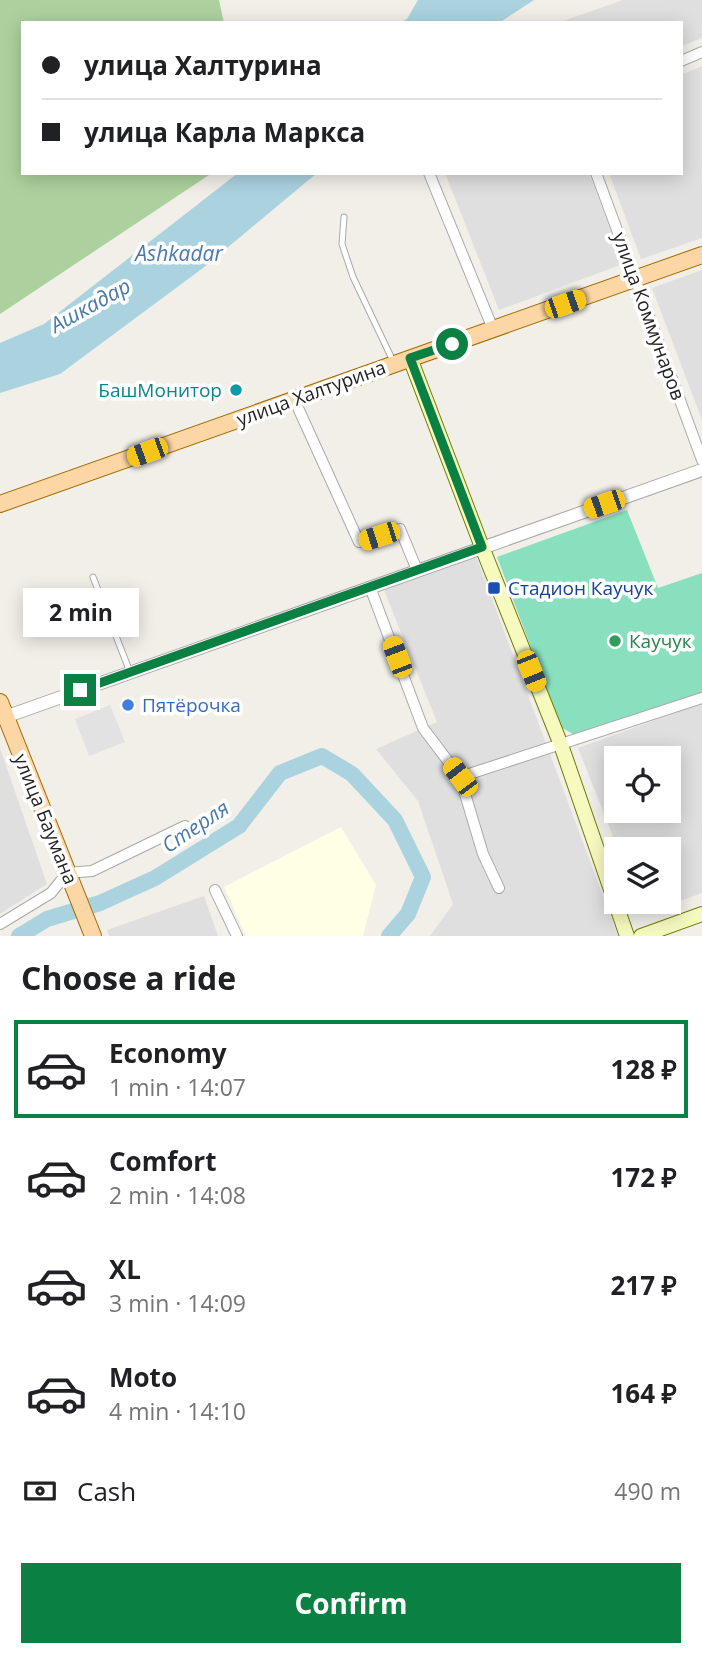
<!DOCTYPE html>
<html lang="en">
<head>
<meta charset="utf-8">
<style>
  body { margin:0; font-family:"Open Sans",sans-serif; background:#f6f6f6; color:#202124; height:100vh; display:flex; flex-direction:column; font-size:26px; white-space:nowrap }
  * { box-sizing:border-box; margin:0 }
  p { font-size:23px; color:#757577 }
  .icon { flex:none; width:38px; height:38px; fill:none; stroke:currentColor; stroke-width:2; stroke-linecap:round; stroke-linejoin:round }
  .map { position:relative; height:936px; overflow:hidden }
  .side { display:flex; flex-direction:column; background:#fff; flex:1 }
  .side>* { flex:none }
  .banner { position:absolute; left:21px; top:21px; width:662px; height:154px; border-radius:0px; box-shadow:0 4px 18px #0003; display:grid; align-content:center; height:154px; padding:0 21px; background:#fff }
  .tools { position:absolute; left:604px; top:746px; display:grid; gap:14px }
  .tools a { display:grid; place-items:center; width:77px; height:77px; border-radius:0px; background:#fff; box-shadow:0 4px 18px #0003; font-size:35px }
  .end { position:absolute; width:32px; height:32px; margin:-16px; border:9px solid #0b8043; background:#fff; box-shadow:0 0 0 4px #fff }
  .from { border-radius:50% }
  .bubble { position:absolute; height:49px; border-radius:0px; background:#fff; box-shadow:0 4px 18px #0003; font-size:23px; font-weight:700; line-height:49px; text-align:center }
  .car { position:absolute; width:21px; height:42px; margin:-21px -10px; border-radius:9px; box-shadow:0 0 5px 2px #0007; background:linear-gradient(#f5c518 24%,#345 0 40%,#f5c518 0 76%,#345 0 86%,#f5c518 0) }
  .banner b { display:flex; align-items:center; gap:24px; height:66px; font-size:26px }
  .banner b+b { border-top:2px solid #e0e0e0 }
  .banner i { width:18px; height:18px; background:#202124 }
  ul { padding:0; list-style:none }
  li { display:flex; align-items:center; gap:21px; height:98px; margin:0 14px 10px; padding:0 7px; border:4px solid transparent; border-radius:0px }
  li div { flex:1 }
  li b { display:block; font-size:26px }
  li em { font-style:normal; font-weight:700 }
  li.selected { border-color:#0b8043 }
  li>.icon { width:63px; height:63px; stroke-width:1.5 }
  h2 { padding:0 21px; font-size:32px; line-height:84px }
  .pay { display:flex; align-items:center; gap:18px; height:77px; padding:0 21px; font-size:26px }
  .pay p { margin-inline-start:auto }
  .primary-button { display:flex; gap:14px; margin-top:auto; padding:14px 21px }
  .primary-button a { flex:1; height:80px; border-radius:0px; background:#0b8043; color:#fff; font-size:28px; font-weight:700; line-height:80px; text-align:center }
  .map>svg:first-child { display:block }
  .residential { fill:#e0dfdf; fill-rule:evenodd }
  .education { fill:#ffffe5 }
  .forest { fill:#add19e }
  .pitch { fill:#88e0be }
  .parking { fill:#e2e2e2 }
  .water { fill:#aad3df }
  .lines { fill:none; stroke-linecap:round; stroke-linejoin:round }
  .river { stroke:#aad3df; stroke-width:16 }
  .service-casing { stroke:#a9a9a9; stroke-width:7 }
  .minor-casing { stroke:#a9a9a9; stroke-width:12 }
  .tertiary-casing { stroke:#a9a9a9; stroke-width:14 }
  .secondary-casing { stroke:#707d05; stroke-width:16 }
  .primary-casing { stroke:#a06b00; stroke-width:18 }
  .service { stroke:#fff; stroke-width:5 }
  .minor { stroke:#fff; stroke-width:10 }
  .tertiary { stroke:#fff; stroke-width:12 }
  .secondary { stroke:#f7fabf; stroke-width:14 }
  .primary { stroke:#fcd6a4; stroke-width:16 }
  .route { stroke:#0b8043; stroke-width:9 }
  .culture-dot { fill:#0f9aa8; stroke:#fff; stroke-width:2.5 }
  .transit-dot { fill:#1a4fb4; stroke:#fff; stroke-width:2.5 }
  .leisure-dot { fill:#2e9e5b; stroke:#fff; stroke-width:2.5 }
  .shop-dot { fill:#3f7fe0; stroke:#fff; stroke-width:2.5 }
  .labels { text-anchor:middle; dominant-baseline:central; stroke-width:7; stroke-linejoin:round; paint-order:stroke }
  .street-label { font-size:19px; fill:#222; stroke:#fff }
  .culture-label { font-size:19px; fill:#0d838f; stroke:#fff; text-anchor:end }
  .transit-label { font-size:19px; fill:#164399; stroke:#fff; text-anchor:start }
  .leisure-label { font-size:19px; fill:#27864d; stroke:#fff; text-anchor:start }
  .shop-label { font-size:19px; fill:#366cbe; stroke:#fff; text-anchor:start }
  .water-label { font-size:21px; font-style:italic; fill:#4a7aab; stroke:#fff }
</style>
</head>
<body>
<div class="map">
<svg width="702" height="936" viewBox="0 0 702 936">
  <rect width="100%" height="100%" fill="#f2efe9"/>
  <path class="residential" d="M623 0H702V38L681 46V23H557Z
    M702 66V238L641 259 609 173H681V75Z
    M445 173H589L623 264 499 310Z
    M702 270V420L652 288Z
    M476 556 618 936H430L453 904 418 801 376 749 437 722 382 585Z
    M702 703V893L644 914 639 901H668V849H618L578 748ZM616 758H668V810H616Z
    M0 748 47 884 0 914Z
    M204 896 218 936H109L107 930Z"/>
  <path class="education" d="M341 827 376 885 363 936H246L224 887Z"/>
  <path class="forest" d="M0 0H219L224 23H23V173H212L0 314Z"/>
  <path class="pitch" d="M627 510 658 588 702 573V694L578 737 561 727 497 557Z"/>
  <path class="parking" d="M110 705 125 742 89 756 75 719Z"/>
  <path class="water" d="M418 0H534L499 23H400L407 19Z
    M238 173H317L203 268 60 374 0 393V343L44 324Z"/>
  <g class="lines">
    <path class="river" d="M19 936 47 919 100 903 155 878 239 826 280 773 322 756 352 774 395 820 423 877 408 914 389 936"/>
    <defs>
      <path id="service" d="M344 217 342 244 353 277 393 361
        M93 577 130 672"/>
      <path id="minor" d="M681 61 702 52
        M429 173 493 329
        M596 173 702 460
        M294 399 359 542 400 529 417 570
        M370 587 423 728 460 777 702 698
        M460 777 483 854 499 888
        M215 890 237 936
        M0 924 51 893 67 873 92 871 185 826"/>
      <path id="tertiary" d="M5 717 702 470"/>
      <path id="secondary" d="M410 358 482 547 561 745 627 936
        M641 936 702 914"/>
      <path id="primary" d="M0 504 702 255
        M0 702 93 936"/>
    </defs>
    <use href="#service" class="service-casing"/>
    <use href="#minor" class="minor-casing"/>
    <use href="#tertiary" class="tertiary-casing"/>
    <use href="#secondary" class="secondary-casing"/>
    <use href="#primary" class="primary-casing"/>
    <use href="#service" class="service"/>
    <use href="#minor" class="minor"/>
    <use href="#tertiary" class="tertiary"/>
    <use href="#secondary" class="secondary"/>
    <use href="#primary" class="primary"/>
  </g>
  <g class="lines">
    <path class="route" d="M80 690 482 547 410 358 452 344"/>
  </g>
  <circle class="culture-dot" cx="236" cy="390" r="7"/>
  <rect class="transit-dot" x="487" y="581" width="14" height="14" rx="3.5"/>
  <circle class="leisure-dot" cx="615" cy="641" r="7"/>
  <circle class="shop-dot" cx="128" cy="705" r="7"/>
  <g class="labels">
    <g class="street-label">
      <text transform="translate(649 316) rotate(70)">улица Коммунаров</text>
      <text transform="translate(311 393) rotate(-20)">улица Халтурина</text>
      <text transform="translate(46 819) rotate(68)">улица Баумана</text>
    </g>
    <g class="culture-label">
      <text x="222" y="390">БашМонитор</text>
    </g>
    <g class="transit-label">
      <text x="508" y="588">Стадион Каучук</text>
    </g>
    <g class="leisure-label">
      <text x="629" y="641">Каучук</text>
    </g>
    <g class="shop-label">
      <text x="142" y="705">Пятёрочка</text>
    </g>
    <g class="water-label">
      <text x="179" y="253">Ashkadar</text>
      <text transform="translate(90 305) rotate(-29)">Ашкадар</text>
      <text transform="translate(195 826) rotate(-34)">Стерля</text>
    </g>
  </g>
</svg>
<div class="tools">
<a><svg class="icon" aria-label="locate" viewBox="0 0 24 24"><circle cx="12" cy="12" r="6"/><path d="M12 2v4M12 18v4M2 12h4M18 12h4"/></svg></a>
<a><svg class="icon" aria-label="layers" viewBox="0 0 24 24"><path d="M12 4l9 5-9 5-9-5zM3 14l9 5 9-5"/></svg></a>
</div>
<i class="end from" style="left:452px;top:344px"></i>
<i class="end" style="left:80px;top:690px"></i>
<div class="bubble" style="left:23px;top:588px;width:116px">2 min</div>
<i class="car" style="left:565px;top:304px;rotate:71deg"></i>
<i class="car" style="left:147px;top:452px;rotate:250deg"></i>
<i class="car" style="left:604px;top:504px;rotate:251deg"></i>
<i class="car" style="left:379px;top:536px;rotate:252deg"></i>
<i class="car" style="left:397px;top:657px;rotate:339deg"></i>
<i class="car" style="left:531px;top:671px;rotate:158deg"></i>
<i class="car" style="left:460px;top:777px;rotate:323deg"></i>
<div class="banner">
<b><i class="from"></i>улица Халтурина</b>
<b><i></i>улица Карла Маркса</b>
</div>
</div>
<section class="side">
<h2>Choose a ride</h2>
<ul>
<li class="selected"><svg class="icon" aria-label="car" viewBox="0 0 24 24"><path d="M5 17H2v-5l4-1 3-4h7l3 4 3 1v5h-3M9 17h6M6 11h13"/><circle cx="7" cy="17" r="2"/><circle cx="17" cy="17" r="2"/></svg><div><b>Economy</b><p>1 min · 14:07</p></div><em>128 ₽</em></li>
<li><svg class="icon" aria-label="car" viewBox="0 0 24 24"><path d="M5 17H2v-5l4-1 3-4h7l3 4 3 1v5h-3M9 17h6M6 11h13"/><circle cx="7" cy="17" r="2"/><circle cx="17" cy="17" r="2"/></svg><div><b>Comfort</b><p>2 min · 14:08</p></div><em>172 ₽</em></li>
<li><svg class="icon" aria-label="car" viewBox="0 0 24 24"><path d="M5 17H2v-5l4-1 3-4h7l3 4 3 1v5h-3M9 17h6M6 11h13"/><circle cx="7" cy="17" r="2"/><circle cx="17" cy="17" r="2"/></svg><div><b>XL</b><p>3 min · 14:09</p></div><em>217 ₽</em></li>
<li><svg class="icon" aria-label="car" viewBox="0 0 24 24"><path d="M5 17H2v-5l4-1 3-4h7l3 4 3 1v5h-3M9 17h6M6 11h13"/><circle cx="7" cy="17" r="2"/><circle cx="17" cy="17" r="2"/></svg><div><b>Moto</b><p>4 min · 14:10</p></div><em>164 ₽</em></li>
</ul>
<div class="pay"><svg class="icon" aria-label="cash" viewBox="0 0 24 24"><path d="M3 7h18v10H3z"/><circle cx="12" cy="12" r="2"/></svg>Cash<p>490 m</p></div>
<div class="primary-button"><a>Confirm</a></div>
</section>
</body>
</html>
